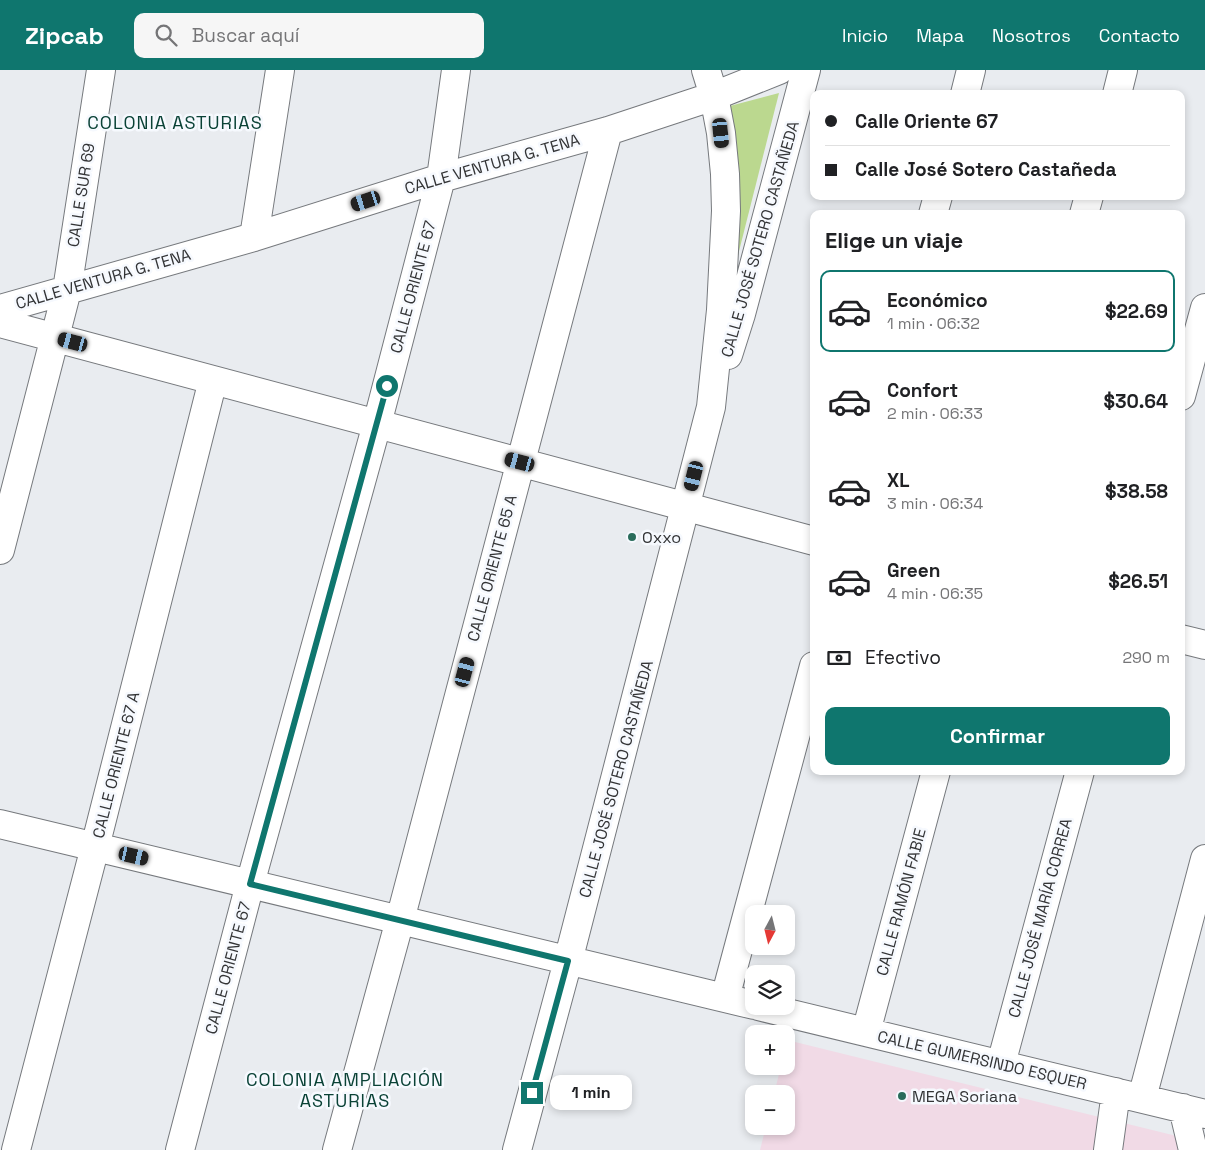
<!DOCTYPE html>
<html lang="es">
<head>
<meta charset="utf-8">
<style>
  body { margin:0; font-family:"Space Grotesk",sans-serif; background:#f6f6f6; color:#202124; height:100vh; display:flex; flex-direction:column; font-size:19px; white-space:nowrap }
  * { box-sizing:border-box; margin:0 }
  p { font-size:16px; color:#757577 }
  .icon { flex:none; width:28px; height:28px; fill:none; stroke:currentColor; stroke-width:2; stroke-linecap:round; stroke-linejoin:round }
  .map { position:relative; flex:1; overflow:hidden }
  .panel { position:absolute; left:810px; top:140px; width:375px; height:565px; display:flex; flex-direction:column; background:#fff; border-radius:10px; box-shadow:0 2px 8px #0003 }
  .panel>* { flex:none }
  .banner { position:absolute; left:810px; top:20px; width:375px; height:110px; border-radius:10px; box-shadow:0 2px 8px #0003; display:grid; align-content:center; height:110px; padding:0 15px; background:#fff }
  .needle { width:32px; rotate:187deg }
  .tools { position:absolute; left:745px; top:835px; display:grid; gap:10px }
  .tools a { display:grid; place-items:center; width:50px; height:50px; border-radius:10px; background:#fff; box-shadow:0 2px 8px #0003; font-size:25px }
  .end { position:absolute; width:22px; height:22px; margin:-11px; border:6px solid #0f766e; background:#fff; box-shadow:0 0 0 2px #fff }
  .from { border-radius:50% }
  .bubble { position:absolute; height:35px; border-radius:10px; background:#fff; box-shadow:0 2px 8px #0003; font-size:16px; font-weight:700; line-height:35px; text-align:center }
  .car { position:absolute; width:15px; height:30px; margin:-15px -8px; border-radius:6px; box-shadow:0 0 4px 1px #0007; background:linear-gradient(#222 24%,#8ab4d8 0 40%,#222 0 76%,#8ab4d8 0 86%,#222 0) }
  .banner b { display:flex; align-items:center; gap:18px; height:48px; font-size:19px }
  .banner b+b { border-top:1px solid #e0e0e0 }
  .banner i { width:12px; height:12px; background:#202124 }
  ul { padding:0; list-style:none }
  li { display:flex; align-items:center; gap:15px; height:82px; margin:0 10px 8px; padding:0 5px; border:2px solid transparent; border-radius:10px }
  li div { flex:1 }
  li b { display:block; font-size:19px }
  li em { font-style:normal; font-weight:700 }
  li.active { border-color:#0f766e }
  li>.icon { width:45px; height:45px; stroke-width:1.5 }
  h2 { padding:0 15px; font-size:22px; line-height:60px }
  .pay { display:flex; align-items:center; gap:12px; height:55px; padding:0 15px; font-size:19px }
  .pay p { margin-inline-start:auto }
  .button { display:flex; gap:10px; margin-top:auto; padding:10px 15px }
  .button a { flex:1; height:58px; border-radius:10px; background:#0f766e; color:#fff; font-size:20px; font-weight:700; line-height:58px; text-align:center }
  header { display:flex; align-items:center; gap:30px; box-sizing:border-box; height:70px; padding:0 25px; background:#0f766e; color:#fff }
  header strong { font-size:24px }
  nav { display:flex; gap:28px; margin-inline-start:auto; font-size:18px }
  .search { width:350px; height:45px; background:#f6f6f6; display:flex; align-items:center; gap:12px; box-sizing:border-box; padding:0 18px; border-radius:10px; color:#757577; font-size:19px }
  .map>svg:first-child { display:block }
  .commercial { fill:#f1dae6 }
  .green { fill:#bbd88f }
  .lines { fill:none; stroke-linecap:round; stroke-linejoin:round }
  .minor-casing { stroke:#76797d; stroke-width:30 }
  .minor { stroke:#fff; stroke-width:28 }
  .route { stroke:#0f766e; stroke-width:6 }
  .poi-dot { fill:#2a6c5b; stroke:#f6f9fe; stroke-width:2 }
  .labels { text-anchor:middle; dominant-baseline:central; stroke-width:5; stroke-linejoin:round; paint-order:stroke }
  .street-label { font-size:16px; fill:#333436; stroke:#f6f9fe }
  .poi-label { font-size:16px; fill:#333436; stroke:#f6f9fe; text-anchor:start }
  .neighbourhood-label { font-size:18px; letter-spacing:1px; fill:#0a4236; stroke:#f6f9fe }
</style>
</head>
<body>
<header>
<strong>Zipcab</strong>
<div class="search"><svg class="icon" aria-label="search" viewBox="0 0 24 24"><circle cx="10" cy="10" r="6"/><path d="M15 15l6 6"/></svg>Buscar aquí</div>
<nav><a>Inicio</a><a>Mapa</a><a>Nosotros</a><a>Contacto</a></nav>
</header>
<div class="map">
<svg width="1205" height="1080" viewBox="0 0 1205 1080">
  <rect width="100%" height="100%" fill="#e9ecf0"/>
  <path class="commercial" d="M787 970 1205 1073V1080H760L766 1056H786V1024H774L781 996H786Z"/>
  <path class="green" d="M779 23 732 209 726 37Z"/>
  <g class="lines">
    <defs>
      <path id="minor" d="M965 24 971 0
        M1117 24 1123 0
        M933 144 938 126
        M1084 144 1089 126
        M254 167 280 0
        M0 239 254 167 441 108 608 61 714 26 779 0
        M0 253 814 471
        M728 285 741 244 806 0
        M1181 326 1205 238
        M0 480 67 220 101 0
        M1181 569 1205 575
        M0 754 754 935
        M725 928 814 596
        M758 936 1205 1044
        M866 962 936 701
        M1001 994 1080 701
        M1142 1028 1205 789
        M1183 1038 1193 1080
        M16 1080 95 777 213 310
        M180 1080 250 814 377 354 441 108 456 0
        M337 1080 400 850 608 61
        M517 1080 568 891 711 337 721 240 726 141 725 104 721 63 714 26 706 0
        M1108 1080 1116 1022"/>
    </defs>
    <use href="#minor" class="minor-casing"/>
    <use href="#minor" class="minor"/>
  </g>
  <g class="lines">
    <path class="route" d="M387 316 250 814 568 891 532 1023"/>
  </g>
  <g class="poi-dot">
    <circle cx="632" cy="467" r="5"/>
    <circle cx="902" cy="1026" r="5"/>
  </g>
  <g class="labels">
    <g class="street-label">
      <text transform="translate(492 94) rotate(-16)">CALLE VENTURA G. TENA</text>
      <text transform="translate(81 125) rotate(-81)">CALLE SUR 69</text>
      <text transform="translate(760 169) rotate(-74)">CALLE JOSÉ SOTERO CASTAÑEDA</text>
      <text transform="translate(103 209) rotate(-16)">CALLE VENTURA G. TENA</text>
      <text transform="translate(413 217) rotate(-75)">CALLE ORIENTE 67</text>
      <text transform="translate(492 498) rotate(-75)">CALLE ORIENTE 65 A</text>
      <text transform="translate(116 695) rotate(-76)">CALLE ORIENTE 67 A</text>
      <text transform="translate(616 709) rotate(-75)">CALLE JOSÉ SOTERO CASTAÑEDA</text>
      <text transform="translate(901 832) rotate(-75)">CALLE RAMÓN FABIE</text>
      <text transform="translate(1040 848) rotate(-75)">CALLE JOSÉ MARÍA CORREA</text>
      <text transform="translate(228 898) rotate(-75)">CALLE ORIENTE 67</text>
      <text transform="translate(982 990) rotate(13)">CALLE GUMERSINDO ESQUER</text>
    </g>
    <g class="poi-label">
      <text x="642" y="467">Oxxo</text>
      <text x="912" y="1026">MEGA Soriana</text>
    </g>
    <g class="neighbourhood-label">
      <text x="175" y="52">COLONIA ASTURIAS</text>
      <text x="345" y="1009">COLONIA AMPLIACIÓN<tspan x="345" dy="21">ASTURIAS</tspan></text>
    </g>
  </g>
</svg>
<div class="tools">
<a><svg class="needle" viewBox="-14 -14 28 28"><path d="M0-13l5 13h-10z" fill="#e53935"/><path d="M0 13l5-13h-10z" fill="#757577"/></svg></a>
<a><svg class="icon" aria-label="layers" viewBox="0 0 24 24"><path d="M12 4l9 5-9 5-9-5zM3 14l9 5 9-5"/></svg></a>
<a>+</a>
<a>−</a>
</div>
<i class="end from" style="left:387px;top:316px"></i>
<i class="end" style="left:532px;top:1023px"></i>
<div class="bubble" style="left:550px;top:1005px;width:82px">1 min</div>
<i class="car" style="left:721px;top:63px;rotate:174deg"></i>
<i class="car" style="left:366px;top:131px;rotate:252deg"></i>
<i class="car" style="left:73px;top:272px;rotate:285deg"></i>
<i class="car" style="left:520px;top:392px;rotate:285deg"></i>
<i class="car" style="left:694px;top:406px;rotate:194deg"></i>
<i class="car" style="left:465px;top:602px;rotate:15deg"></i>
<i class="car" style="left:134px;top:786px;rotate:103deg"></i>
<div class="banner">
<b><i class="from"></i>Calle Oriente 67</b>
<b><i></i>Calle José Sotero Castañeda</b>
</div>
<section class="panel">
<h2>Elige un viaje</h2>
<ul>
<li class="active"><svg class="icon" aria-label="car" viewBox="0 0 24 24"><path d="M5 17H2v-5l4-1 3-4h7l3 4 3 1v5h-3M9 17h6M6 11h13"/><circle cx="7" cy="17" r="2"/><circle cx="17" cy="17" r="2"/></svg><div><b>Económico</b><p>1 min · 06:32</p></div><em>$22.69</em></li>
<li><svg class="icon" aria-label="car" viewBox="0 0 24 24"><path d="M5 17H2v-5l4-1 3-4h7l3 4 3 1v5h-3M9 17h6M6 11h13"/><circle cx="7" cy="17" r="2"/><circle cx="17" cy="17" r="2"/></svg><div><b>Confort</b><p>2 min · 06:33</p></div><em>$30.64</em></li>
<li><svg class="icon" aria-label="car" viewBox="0 0 24 24"><path d="M5 17H2v-5l4-1 3-4h7l3 4 3 1v5h-3M9 17h6M6 11h13"/><circle cx="7" cy="17" r="2"/><circle cx="17" cy="17" r="2"/></svg><div><b>XL</b><p>3 min · 06:34</p></div><em>$38.58</em></li>
<li><svg class="icon" aria-label="car" viewBox="0 0 24 24"><path d="M5 17H2v-5l4-1 3-4h7l3 4 3 1v5h-3M9 17h6M6 11h13"/><circle cx="7" cy="17" r="2"/><circle cx="17" cy="17" r="2"/></svg><div><b>Green</b><p>4 min · 06:35</p></div><em>$26.51</em></li>
</ul>
<div class="pay"><svg class="icon" aria-label="cash" viewBox="0 0 24 24"><path d="M3 7h18v10H3z"/><circle cx="12" cy="12" r="2"/></svg>Efectivo<p>290 m</p></div>
<div class="button"><a>Confirmar</a></div>
</section>
</div>
</body>
</html>
